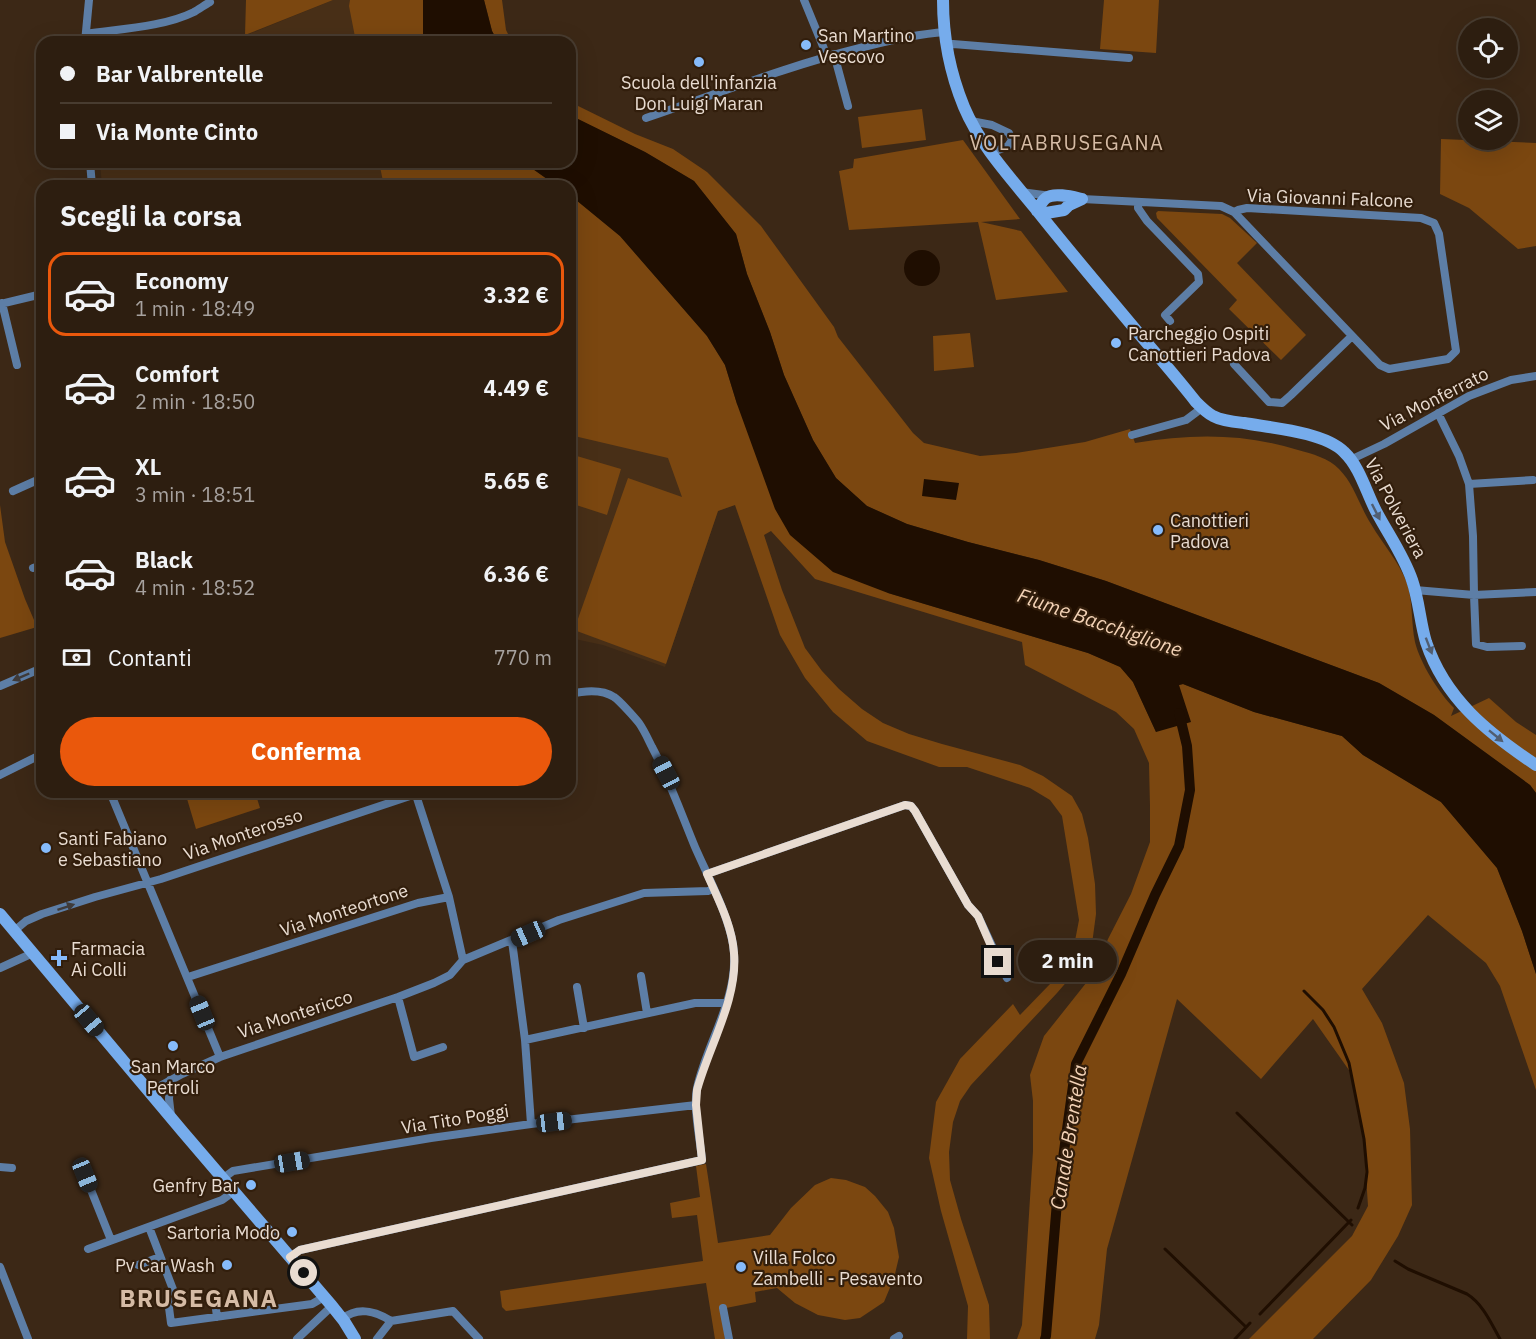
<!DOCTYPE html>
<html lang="it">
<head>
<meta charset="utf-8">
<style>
  body { margin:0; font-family:"IBM Plex Sans",sans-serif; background:#392b1e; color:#f1f3f6; height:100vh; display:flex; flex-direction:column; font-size:22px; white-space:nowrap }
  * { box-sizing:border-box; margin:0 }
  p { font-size:20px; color:#a7a29f }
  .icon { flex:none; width:33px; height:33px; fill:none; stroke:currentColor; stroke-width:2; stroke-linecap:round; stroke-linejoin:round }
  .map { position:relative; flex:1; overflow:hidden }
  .side { position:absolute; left:36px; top:180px; width:540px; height:618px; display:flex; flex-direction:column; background:#2d1e10; border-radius:18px; box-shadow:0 6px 24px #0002,0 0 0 2px #483c30 }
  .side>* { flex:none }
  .banner { position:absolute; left:36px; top:36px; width:540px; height:132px; border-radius:18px; box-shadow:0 6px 24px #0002,0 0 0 2px #483c30; display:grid; align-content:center; height:132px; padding:0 24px; background:#2d1e10 }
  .controls { position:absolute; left:1458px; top:18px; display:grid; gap:12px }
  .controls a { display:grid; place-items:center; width:60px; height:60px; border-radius:50%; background:#2d1e10; box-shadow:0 6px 24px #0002,0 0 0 2px #483c30; font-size:30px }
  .end { position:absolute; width:27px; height:27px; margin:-14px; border:8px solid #e9dcd1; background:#111; box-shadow:0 0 0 3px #111 }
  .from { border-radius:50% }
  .bubble { position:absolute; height:42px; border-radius:21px; background:#2d1e10; box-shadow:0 6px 24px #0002,0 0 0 2px #483c30; font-size:20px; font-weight:700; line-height:42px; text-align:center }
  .car { position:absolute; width:18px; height:36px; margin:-18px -9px; border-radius:8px; box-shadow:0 0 4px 2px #0007; background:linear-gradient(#222 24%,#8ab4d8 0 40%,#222 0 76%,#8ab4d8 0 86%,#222 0) }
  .banner b { display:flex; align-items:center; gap:21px; height:57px; font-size:22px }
  .banner b+b { border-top:2px solid #483c30 }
  .banner i { width:15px; height:15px; background:#f1f3f6 }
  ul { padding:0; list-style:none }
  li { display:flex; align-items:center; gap:18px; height:84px; margin:0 12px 9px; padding:0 12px; border:3px solid transparent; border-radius:18px }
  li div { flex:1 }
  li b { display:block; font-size:22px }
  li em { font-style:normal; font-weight:700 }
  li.selected { border-color:#ea580c }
  li>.icon { width:54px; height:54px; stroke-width:1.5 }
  h2 { padding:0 24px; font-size:27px; line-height:72px }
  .pay { display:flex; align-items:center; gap:15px; height:66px; padding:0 24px; font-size:22px }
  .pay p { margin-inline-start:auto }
  .button { display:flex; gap:12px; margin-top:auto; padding:12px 24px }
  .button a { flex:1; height:69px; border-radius:36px; background:#ea580c; color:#fff; font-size:24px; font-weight:700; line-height:69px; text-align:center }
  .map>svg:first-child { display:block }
  .built { fill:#482f17 }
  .green { fill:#7b4710 }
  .water { fill:#1f0e01 }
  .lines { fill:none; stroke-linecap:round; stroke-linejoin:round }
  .stream { stroke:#1f0e01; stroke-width:3 }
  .canal { stroke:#1f0e01; stroke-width:10 }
  .street { stroke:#5d7ea6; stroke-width:8 }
  .secondary { stroke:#76acec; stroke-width:12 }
  .oneway { fill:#515e71 }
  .oneway2 { fill:#3f3b3a }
  .route { stroke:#e9dcd1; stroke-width:8 }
  .poi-dot { fill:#86bbfb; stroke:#321e0c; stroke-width:2 }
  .labels { text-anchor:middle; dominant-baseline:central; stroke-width:4.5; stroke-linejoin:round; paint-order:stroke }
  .poi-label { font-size:18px; fill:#e9dcd1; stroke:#321e0c; text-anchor:start }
  .street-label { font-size:18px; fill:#e9dcd1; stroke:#321e0c }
  .neighbourhood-label { font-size:20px; letter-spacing:1.5px; fill:#d5bba5; stroke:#321e0c }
  .water-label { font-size:20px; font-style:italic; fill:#f4d3b7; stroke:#321e0c }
  .district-label { font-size:24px; font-weight:bold; letter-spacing:1.5px; fill:#d5bba5; stroke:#321e0c }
</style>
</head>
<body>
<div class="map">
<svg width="1536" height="1339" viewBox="0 0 1536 1339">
  <rect width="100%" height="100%" fill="#3c2816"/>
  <path class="built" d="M333 0H379L383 42H229Z
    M100 162H401L405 186H102Z
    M570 374 735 505 718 511 665 667 603 645 570 638Z"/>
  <path class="green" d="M246 0H333L245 35Z
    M350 0H423V42H356L349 6Z
    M484 0H502L506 30 512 42H498L492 31Z
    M1104 0H1159L1156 53 1100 49Z
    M570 102 635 134 673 149 707 172 761 226 834 327 838 337 913 433 924 443 980 456 1016 453 1085 442 1130 429 1135 443C1191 434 1243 433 1298 450 1312 454 1329 458 1339 469 1354 484 1360 507 1371 524 1382 543 1399 562 1407 583 1413 601 1411 623 1415 642 1420 663 1439 693 1454 708L1451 716 1489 698 1516 722 1536 735V793L1530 785 1434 715 1379 683 1106 581 1039 560 968 542 907 524 867 506 836 478 813 440 784 375 770 332 747 274 736 234 694 181 645 152 573 117 570 115Z
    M922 109 926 140 862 148 858 117Z
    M1441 139 1536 143V246L1518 249 1469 208 1440 194Z
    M963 140 1020 219 981 222 1021 231 1068 292 996 300 978 222 849 230 839 171 853 168 854 159Z
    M379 162H523L557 186H384Z
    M570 195 620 236 707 336 725 365 737 404 888 593 1088 653 1121 667 1133 682 1156 732 1179 685 1183 684 1254 712 1342 736 1363 755 1441 802 1497 868 1522 931 1536 974V1090L1500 986 1486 963 1428 915 1362 989 1382 1023 1404 1083 1410 1129 1412 1205 1398 1236 1371 1280 1313 1339H1249L1352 1236 1368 1206 1363 1130 1351 1073 1313 1019 1261 1079 1177 999 1107 1249 1099 1325 1095 1339H1017L1022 1325 1033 1151V1101L1030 1075 1044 1036 1094 973 1108 939 1131 894 1150 842V806L1149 763 1134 729 1116 712 1025 665 1022 642 815 579 771 531 764 535 782 590 805 648 822 671 839 689 862 709 883 723 909 734 942 744 1020 765 1043 776 1072 796 1082 814 1088 838 1095 884 1096 914 1092 944 1076 971 1057 993 971 1085 960 1101 953 1122 949 1152 950 1180 961 1219 989 1305 990 1339H967L968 1306 941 1211 929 1158 936 1102 960 1059 1013 1004 1020 1015 1051 983 1074 946 1079 920 1062 816 1050 800 1030 788 967 767H939L867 741 833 712 805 678 780 635 735 505 718 511 666 664 574 630 628 478 682 497 668 458 570 435Z
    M1158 211 1222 214 1230 218 1257 243 1237 263 1306 335 1281 360 1229 309 1237 300 1157 218 1156 213Z
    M970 333 974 367 934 371 933 336Z
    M570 454 621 469 607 515 570 503Z
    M0 505 5 542 25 599 37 627 0 638Z
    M185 792H255L260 808 196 829Z
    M706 1164 718 1243 770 1235 791 1208 815 1185 831 1178 846 1180 865 1187 875 1196 888 1212 894 1228 899 1257 894 1278 884 1302 860 1318 845 1320 818 1315 795 1303 777 1288 755 1292 756 1302 721 1309 725 1339H715L706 1283 506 1311 502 1307 500 1291 703 1261 697 1215 672 1218 670 1203 700 1197 696 1166Z"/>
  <path class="water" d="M423 0H484L492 31 498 42H423Z
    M570 115 645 152 694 181 736 234 747 274 770 332 784 375 813 440 836 478 867 506 907 524 968 542 1039 560 1106 581 1379 683 1434 715 1530 785 1536 793V974L1522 931 1497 868 1441 802 1363 755 1342 736 1254 712 1183 684 1179 685 1191 722 1156 732 1133 682 1120 667 1088 653 888 593 833 572 790 535 775 509 737 404 725 365 707 336 620 236 570 195V186H557L523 162H570Z
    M904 268a18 18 0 1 1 36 0a18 18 0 1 1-36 0Z
    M924 479 959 483 956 500 922 496Z"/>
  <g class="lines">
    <path class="stream" d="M1304 991 1323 1010 1334 1027 1349 1063 1364 1139 1367 1172 1365 1188 1358 1208
      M1237 1113 1352 1225
      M1165 1249 1246 1327
      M1395 1261 1408 1269 1467 1294C1483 1304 1491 1323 1500 1339
      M1260 1314 1351 1220
      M1235 1339 1250 1323"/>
    <path class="canal" d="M1045 1339 1046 1336 1057 1202 1076 1064 1121 974 1155 895 1179 846 1190 790 1187 746 1179 713"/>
    <path class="street" d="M804 0 827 56
      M86 34C119 29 164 27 194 12 199 9 205 5 210 2
      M85 42 89 0
      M947 45 953 44 1129 58
      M834 54 848 106
      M646 118C717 94 787 66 860 48 887 41 917 34 945 32
      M971 121 992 125 1009 133 1012 140 1008 146 991 153
      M90 162 92 186
      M1021 192 1051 196
      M1082 199 1221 206 1234 212 1238 210 1247 208 1421 218 1434 223 1439 234 1456 351 1448 359 1389 369 1380 365 1234 212
      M1138 202V208L1147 221 1198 274 1199 282 1165 315 1170 321
      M2 303 17 365
      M0 304 42 294
      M1234 364 1269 402 1282 403 1291 395 1352 336
      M1438 413 1459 456 1469 484 1473 536 1474 595 1476 644 1487 647 1522 646
      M1132 435 1186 420 1202 408
      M1350 460 1384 444 1469 396 1511 380 1536 376
      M1469 484 1533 480
      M13 491 42 478
      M33 568 42 565
      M1415 590 1474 595 1536 592
      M0 686 42 668
      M0 775 42 754
      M110 792 220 1057
      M415 792 449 897 463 960
      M707 874 905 805 911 806 915 811 968 905 978 916 1007 978
      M14 931 26 921 42 914 95 897 161 879 416 794
      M512 941 525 1040 531 1124
      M0 968 33 953
      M641 976 647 1013
      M188 977 418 903 449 897
      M577 987 584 1028
      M398 997 414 1057 443 1047
      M525 1040 695 1003H723L727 1004
      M170 1080 169 1099 171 1116
      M149 1092 182 1074 220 1057 398 997 434 983 450 975 463 960 559 920 644 893 708 891 714 889
      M0 1167 12 1168
      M85 1175 111 1240
      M222 1179 233 1171 431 1138 531 1124 696 1105
      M149 1227 174 1292
      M88 1249 222 1200 233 1192
      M290 1257 300 1250 702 1160C700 1139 693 1107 697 1088 707 1042 737 1001 734 953 732 921 708 877 695 847 681 813 669 779 652 747 648 739 644 730 639 723 635 718 619 700 614 697 602 689 583 691 570 694
      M138 1265 160 1257
      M0 1267 28 1339
      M214 1293 217 1317
      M168 1300 171 1323 312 1304 324 1297
      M723 1308 729 1339
      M342 1319C358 1306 375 1311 391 1321L377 1339
      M391 1321 453 1311 479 1339
      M297 1339 332 1306
      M894 1339 899 1336"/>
    <path class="secondary" d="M943 0C943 37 950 73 964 107 980 145 1009 176 1035 208 1069 251 1105 293 1140 335 1159 357 1178 379 1196 402 1201 407 1207 413 1213 416 1222 421 1234 422 1244 423 1272 428 1324 432 1344 452 1360 467 1366 492 1376 511 1388 534 1404 556 1412 580 1419 600 1420 622 1426 642 1445 699 1488 733 1536 765
      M1037 211C1039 207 1042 201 1046 198 1054 192 1073 197 1082 199
      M1040 214 1064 210 1069 205 1082 199
      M0 914 183 1132 332 1306 344 1321 355 1339"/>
  </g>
  <defs><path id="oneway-solid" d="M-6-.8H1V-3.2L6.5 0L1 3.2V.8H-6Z" transform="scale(1.5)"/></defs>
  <g class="oneway">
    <use href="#oneway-solid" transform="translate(1376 512) rotate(63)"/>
    <use href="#oneway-solid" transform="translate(1429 646) rotate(69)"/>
    <use href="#oneway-solid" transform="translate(1496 736) rotate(39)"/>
  </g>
  <g class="oneway2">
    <use href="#oneway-solid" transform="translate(21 677) rotate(157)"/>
    <use href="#oneway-solid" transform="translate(66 907) rotate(-18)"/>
  </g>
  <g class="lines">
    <path class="route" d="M304 1273 290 1257 300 1250 702 1160 696 1105 697 1090C709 1046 738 999 734 953 732 925 718 899 707 874L905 805 911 806 915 811 968 905 978 916 998 962"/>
  </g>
  <g class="poi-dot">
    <circle cx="806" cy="45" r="6"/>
    <circle cx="699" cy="62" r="6"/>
    <circle cx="1116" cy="343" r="6"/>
    <circle cx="1158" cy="530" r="6"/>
    <circle cx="46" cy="848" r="6"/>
    <path d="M56 949h6v6h6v6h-6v6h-6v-6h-6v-6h6z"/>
    <circle cx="173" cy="1046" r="6"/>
    <circle cx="251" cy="1185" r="6"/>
    <circle cx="292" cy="1232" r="6"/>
    <circle cx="227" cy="1265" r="6"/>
    <circle cx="741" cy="1267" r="6"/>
  </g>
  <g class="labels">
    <g class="poi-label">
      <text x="818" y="35">San Martino<tspan x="818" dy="21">Vescovo</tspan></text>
      <text x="699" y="82" text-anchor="middle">Scuola dell'infanzia<tspan x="699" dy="21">Don Luigi Maran</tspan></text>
      <text x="1128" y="333">Parcheggio Ospiti<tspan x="1128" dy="21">Canottieri Padova</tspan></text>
      <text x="1170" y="520">Canottieri<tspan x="1170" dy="21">Padova</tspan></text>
      <text x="58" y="838">Santi Fabiano<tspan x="58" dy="21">e Sebastiano</tspan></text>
      <text x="71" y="948">Farmacia<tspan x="71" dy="21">Ai Colli</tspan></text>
      <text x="173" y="1066" text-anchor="middle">San Marco<tspan x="173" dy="21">Petroli</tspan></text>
      <text x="239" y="1185" text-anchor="end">Genfry Bar</text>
      <text x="280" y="1232" text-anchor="end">Sartoria Modo</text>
      <text x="753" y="1257">Villa Folco<tspan x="753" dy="21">Zambelli - Pesavento</tspan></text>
      <text x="215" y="1265" text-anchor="end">Pv Car Wash</text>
    </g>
    <g class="street-label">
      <text transform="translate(1330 198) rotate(2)">Via Giovanni Falcone</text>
      <text transform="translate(1434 399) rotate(-27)">Via Monferrato</text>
      <text transform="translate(1396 508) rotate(62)">Via Polveriera</text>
      <text transform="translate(243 834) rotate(-19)">Via Monterosso</text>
      <text transform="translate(344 910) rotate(-18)">Via Monteortone</text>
      <text transform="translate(295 1014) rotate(-18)">Via Montericco</text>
      <text transform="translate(455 1119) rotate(-9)">Via Tito Poggi</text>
    </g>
    <g class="neighbourhood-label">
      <text x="1067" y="142">VOLTABRUSEGANA</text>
    </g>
    <g class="water-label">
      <text transform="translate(1100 622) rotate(19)">Fiume Bacchiglione</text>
      <text transform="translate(1068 1137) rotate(-81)">Canale Brentella</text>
    </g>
    <g class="district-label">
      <text x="199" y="1298">BRUSEGANA</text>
    </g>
  </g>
</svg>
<div class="controls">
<a><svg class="icon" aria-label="locate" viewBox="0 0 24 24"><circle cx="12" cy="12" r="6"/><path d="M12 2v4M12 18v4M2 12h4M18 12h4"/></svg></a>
<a><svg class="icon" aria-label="layers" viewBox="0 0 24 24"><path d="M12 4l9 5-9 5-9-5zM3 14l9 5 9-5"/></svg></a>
</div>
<i class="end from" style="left:304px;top:1273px"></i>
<i class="end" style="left:998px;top:962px"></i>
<div class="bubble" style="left:1018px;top:940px;width:99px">2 min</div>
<i class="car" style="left:666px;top:773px;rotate:332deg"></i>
<i class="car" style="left:528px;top:934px;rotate:246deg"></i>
<i class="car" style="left:202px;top:1013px;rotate:338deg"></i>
<i class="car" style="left:89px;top:1020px;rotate:140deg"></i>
<i class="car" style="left:554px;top:1122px;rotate:83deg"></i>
<i class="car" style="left:292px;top:1162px;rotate:81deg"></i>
<i class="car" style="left:85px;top:1175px;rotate:158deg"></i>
<div class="banner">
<b><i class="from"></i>Bar Valbrentelle</b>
<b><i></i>Via Monte Cinto</b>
</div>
<section class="side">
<h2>Scegli la corsa</h2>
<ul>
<li class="selected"><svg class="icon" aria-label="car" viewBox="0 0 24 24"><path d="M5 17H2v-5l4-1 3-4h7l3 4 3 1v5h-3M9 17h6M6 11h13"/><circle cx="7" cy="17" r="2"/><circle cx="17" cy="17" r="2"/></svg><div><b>Economy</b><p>1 min · 18:49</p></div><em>3.32 €</em></li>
<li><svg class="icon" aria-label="car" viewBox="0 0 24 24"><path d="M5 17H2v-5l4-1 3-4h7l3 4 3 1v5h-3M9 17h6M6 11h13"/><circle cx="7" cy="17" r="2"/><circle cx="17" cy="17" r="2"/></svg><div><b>Comfort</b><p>2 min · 18:50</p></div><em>4.49 €</em></li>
<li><svg class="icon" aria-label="car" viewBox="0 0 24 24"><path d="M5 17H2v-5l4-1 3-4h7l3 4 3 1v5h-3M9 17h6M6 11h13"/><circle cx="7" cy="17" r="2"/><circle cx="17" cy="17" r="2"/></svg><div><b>XL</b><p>3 min · 18:51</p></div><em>5.65 €</em></li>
<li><svg class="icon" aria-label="car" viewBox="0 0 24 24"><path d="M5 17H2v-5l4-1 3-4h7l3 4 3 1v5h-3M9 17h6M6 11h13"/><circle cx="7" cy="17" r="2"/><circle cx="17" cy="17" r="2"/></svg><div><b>Black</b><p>4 min · 18:52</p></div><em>6.36 €</em></li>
</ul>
<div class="pay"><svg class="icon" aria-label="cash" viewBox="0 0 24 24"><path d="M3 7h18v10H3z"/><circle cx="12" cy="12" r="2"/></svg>Contanti<p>770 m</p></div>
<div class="button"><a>Conferma</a></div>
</section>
</div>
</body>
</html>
